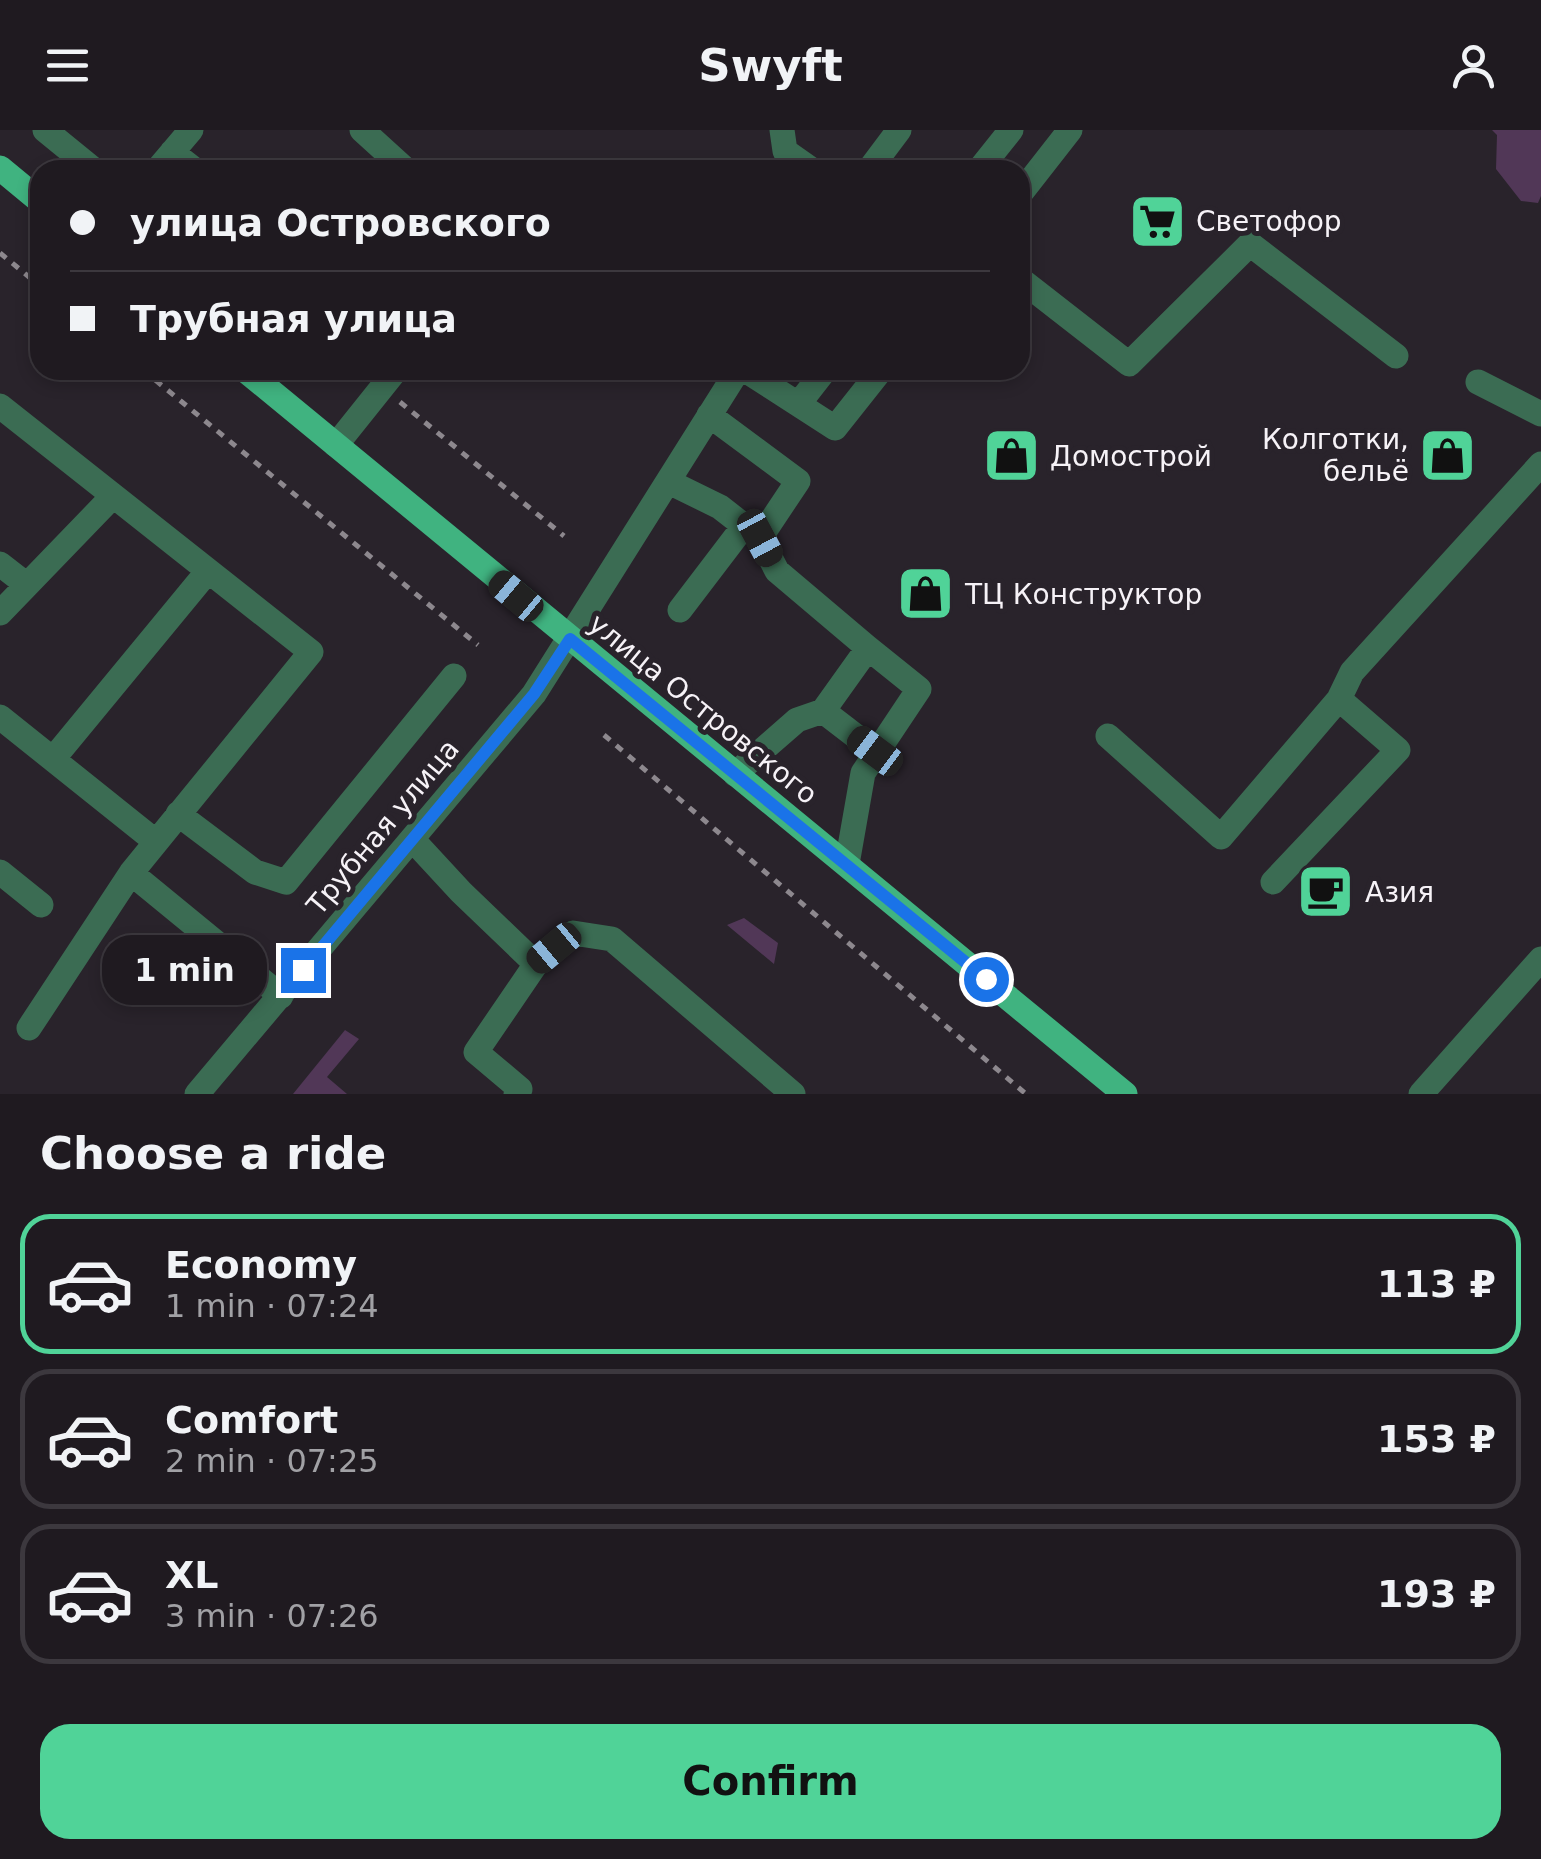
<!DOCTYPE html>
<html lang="en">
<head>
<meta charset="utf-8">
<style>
  body { margin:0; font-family:"DejaVu Sans",sans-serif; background:#2c272d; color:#f1f3f6; height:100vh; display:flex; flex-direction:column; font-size:38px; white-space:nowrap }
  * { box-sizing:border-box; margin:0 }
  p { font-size:32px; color:#a1a1a5 }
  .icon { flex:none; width:55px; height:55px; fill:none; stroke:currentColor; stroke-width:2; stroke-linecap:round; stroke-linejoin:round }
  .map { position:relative; height:964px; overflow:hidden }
  .sheet { display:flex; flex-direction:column; background:#1f1a20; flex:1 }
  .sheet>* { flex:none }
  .top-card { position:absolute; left:30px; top:30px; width:1000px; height:220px; border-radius:30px; box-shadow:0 5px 15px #0003,0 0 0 2px #3c383e; display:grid; align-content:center; height:220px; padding:0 40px; background:#1f1a20 }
  .end { position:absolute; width:45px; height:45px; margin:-22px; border:12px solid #1a73e8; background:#fff; box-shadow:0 0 0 5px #fff }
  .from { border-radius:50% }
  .bubble { position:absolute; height:70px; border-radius:30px; background:#1f1a20; box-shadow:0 5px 15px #0003,0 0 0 2px #3c383e; font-size:32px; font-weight:600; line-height:70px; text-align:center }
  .car { position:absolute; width:30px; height:60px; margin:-30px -15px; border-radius:12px; box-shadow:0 0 8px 2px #0007; background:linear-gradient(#222 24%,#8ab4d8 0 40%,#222 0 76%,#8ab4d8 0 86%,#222 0) }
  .top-card b { display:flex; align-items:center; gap:35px; height:95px; font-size:38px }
  .top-card b+b { border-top:2px solid #3c383e }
  .top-card i { width:25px; height:25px; background:#f1f3f6 }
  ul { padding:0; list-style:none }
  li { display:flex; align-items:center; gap:30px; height:140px; margin:0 20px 15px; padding:0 20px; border:5px solid #3c383e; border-radius:30px }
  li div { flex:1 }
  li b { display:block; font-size:38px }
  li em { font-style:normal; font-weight:600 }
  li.active { border-color:#50d398 }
  li>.icon { width:90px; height:90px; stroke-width:1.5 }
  h2 { padding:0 40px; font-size:45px; line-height:120px }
  .button { display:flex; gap:20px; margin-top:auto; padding:20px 40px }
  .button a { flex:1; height:115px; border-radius:30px; background:#50d398; color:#111; font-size:40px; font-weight:600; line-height:115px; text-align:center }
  header { display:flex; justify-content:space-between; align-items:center; height:130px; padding:0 40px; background:#1f1a20; font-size:45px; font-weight:600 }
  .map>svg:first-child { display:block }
  .green { fill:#513757 }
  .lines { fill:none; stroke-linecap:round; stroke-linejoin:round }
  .path { stroke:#8d888e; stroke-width:5; stroke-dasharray:8 8; stroke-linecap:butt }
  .minor { stroke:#3b6c53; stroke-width:25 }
  .major { stroke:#40b380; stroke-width:25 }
  .route { stroke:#1a73e8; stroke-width:12 }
  .labels { text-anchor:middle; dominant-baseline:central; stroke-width:10; stroke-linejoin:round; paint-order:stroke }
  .poi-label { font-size:28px; fill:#f6f2f7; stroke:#29232b; text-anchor:start }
  .street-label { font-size:28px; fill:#f6f2f7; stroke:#29232b }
</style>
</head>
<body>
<header><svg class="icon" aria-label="menu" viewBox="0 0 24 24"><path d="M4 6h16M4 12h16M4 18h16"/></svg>Swyft<svg class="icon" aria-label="person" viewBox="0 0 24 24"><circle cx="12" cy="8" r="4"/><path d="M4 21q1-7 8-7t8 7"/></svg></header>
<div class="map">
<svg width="1541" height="964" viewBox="0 0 1541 964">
  <rect width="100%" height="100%" fill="#29232b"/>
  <path class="green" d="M1492 0H1541V66L1538 73 1521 71 1496 39 1497 5Z
    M744 788 778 813 774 834 727 795Z
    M345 900 359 909 327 947 347 964H293Z"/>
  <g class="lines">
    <path class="path" d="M0 123 40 156
      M143 240 478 515
      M400 272 564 406
      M604 605 1026 964"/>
    <path class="minor" d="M45 0 94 40
      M362 0 406 40
      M782 0 785 21 812 40
      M172 22 195 40
      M157 40 191 0
      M869 40 899 0
      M979 40 1011 0
      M1020 64 1070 0
      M1020 149 1129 234 1250 114 1396 226
      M745 240 835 298 881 240
      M1478 252 1541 284
      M800 272 825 240
      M0 276 311 522 131 743 29 898
      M709 285 798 351 760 408
      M336 315 396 240
      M669 352 720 377 760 408 777 441 868 518
      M0 434 27 455
      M680 480 744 396
      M0 483 113 366
      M823 581 875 621
      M0 587 155 711
      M1108 606 1221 707 1339 569 1352 542 1541 334
      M53 629 208 441
      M735 644 797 590 823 581 868 518 919 559 863 643 847 734
      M178 684 255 742 286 752 454 546
      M412 709 461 762 536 834 573 803 612 809 793 964
      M0 742 41 775
      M131 743 281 866
      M1273 752 1398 620 1339 569
      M197 964 534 564 738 240
      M516 964 520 959 476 922 536 834
      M1421 964 1541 829"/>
    <path class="major" d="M0 38 40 71
      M245 240 1125 964"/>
  </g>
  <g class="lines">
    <path class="route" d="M303 840 534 564 570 509 986 849"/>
  </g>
  <defs>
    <symbol id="supermarket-square" viewBox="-11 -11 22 22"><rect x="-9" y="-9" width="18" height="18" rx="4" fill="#50d398" stroke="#29232b"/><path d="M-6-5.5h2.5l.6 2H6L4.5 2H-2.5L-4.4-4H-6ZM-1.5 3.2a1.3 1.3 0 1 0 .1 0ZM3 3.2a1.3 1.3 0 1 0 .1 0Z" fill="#111"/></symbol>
    <symbol id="shop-square" viewBox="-11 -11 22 22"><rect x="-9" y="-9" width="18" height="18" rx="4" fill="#50d398" stroke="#29232b"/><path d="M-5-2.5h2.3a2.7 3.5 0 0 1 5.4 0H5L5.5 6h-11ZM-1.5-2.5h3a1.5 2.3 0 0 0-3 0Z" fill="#111"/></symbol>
    <symbol id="cafe-square" viewBox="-11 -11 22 22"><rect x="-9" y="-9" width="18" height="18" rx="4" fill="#50d398" stroke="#29232b"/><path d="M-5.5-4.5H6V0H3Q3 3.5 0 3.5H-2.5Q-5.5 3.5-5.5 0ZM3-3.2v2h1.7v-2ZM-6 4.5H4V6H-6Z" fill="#111"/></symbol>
  </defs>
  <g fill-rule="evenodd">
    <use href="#supermarket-square" x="1126" y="60" width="63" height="63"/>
    <use href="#shop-square" x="1416" y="294" width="63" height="63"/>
    <use href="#shop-square" x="980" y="294" width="63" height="63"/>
    <use href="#shop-square" x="894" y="432" width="63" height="63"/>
    <use href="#cafe-square" x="1294" y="730" width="63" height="63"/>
  </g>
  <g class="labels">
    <g class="poi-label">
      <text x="1196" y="91">Светофор</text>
      <text x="1409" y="309" text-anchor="end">Колготки,<tspan x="1409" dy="32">бельё</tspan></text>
      <text x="1050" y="326">Домострой</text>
      <text x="965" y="464">ТЦ Конструктор</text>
      <text x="1365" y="762">Азия</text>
    </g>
    <g class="street-label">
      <text transform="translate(703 579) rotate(39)">улица Островского</text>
      <text transform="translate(383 697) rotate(-50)">Трубная улица</text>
    </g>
  </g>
</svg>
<i class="end from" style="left:986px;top:849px"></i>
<i class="end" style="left:303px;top:840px"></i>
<div class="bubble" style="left:102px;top:805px;width:165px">1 min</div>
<i class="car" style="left:760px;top:408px;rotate:152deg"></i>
<i class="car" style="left:516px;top:466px;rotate:310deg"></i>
<i class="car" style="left:875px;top:621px;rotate:307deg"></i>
<i class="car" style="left:554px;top:818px;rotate:230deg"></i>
<div class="top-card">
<b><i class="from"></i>улица Островского</b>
<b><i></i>Трубная улица</b>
</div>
</div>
<section class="sheet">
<h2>Choose a ride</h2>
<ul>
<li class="active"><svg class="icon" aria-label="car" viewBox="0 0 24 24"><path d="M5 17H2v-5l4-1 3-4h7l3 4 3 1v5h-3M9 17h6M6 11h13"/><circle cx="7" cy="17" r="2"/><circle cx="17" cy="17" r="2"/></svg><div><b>Economy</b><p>1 min · 07:24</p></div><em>113 ₽</em></li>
<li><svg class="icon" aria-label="car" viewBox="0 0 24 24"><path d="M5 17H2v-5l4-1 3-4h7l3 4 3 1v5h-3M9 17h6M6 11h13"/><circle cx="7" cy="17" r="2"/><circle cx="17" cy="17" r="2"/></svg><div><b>Comfort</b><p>2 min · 07:25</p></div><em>153 ₽</em></li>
<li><svg class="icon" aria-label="car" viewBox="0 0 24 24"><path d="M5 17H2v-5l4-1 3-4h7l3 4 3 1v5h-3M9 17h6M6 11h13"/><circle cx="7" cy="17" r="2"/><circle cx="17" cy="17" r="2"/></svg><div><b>XL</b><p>3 min · 07:26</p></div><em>193 ₽</em></li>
</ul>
<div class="button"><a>Confirm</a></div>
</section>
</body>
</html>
